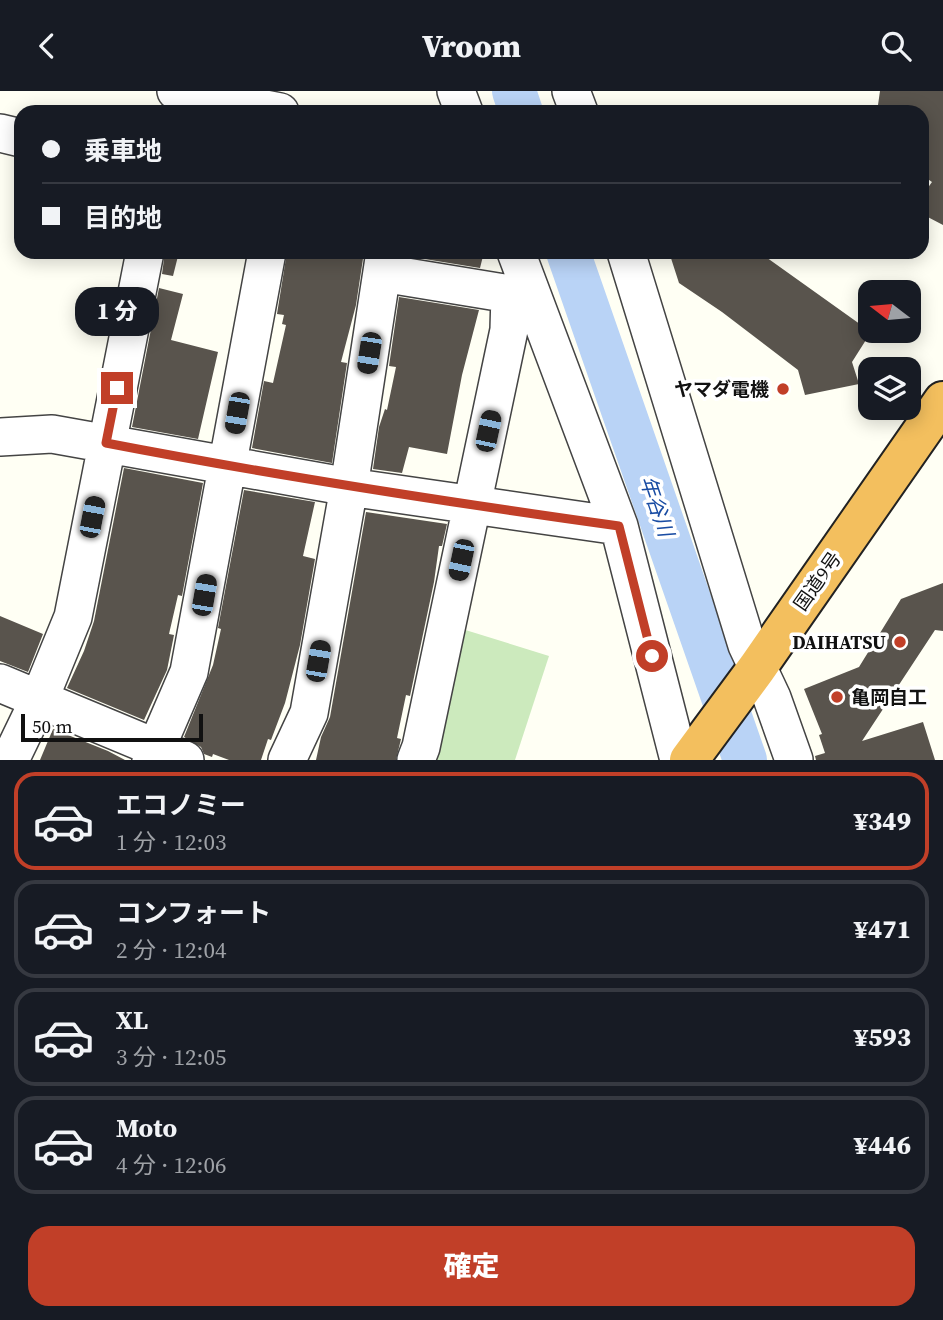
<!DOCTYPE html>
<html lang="ja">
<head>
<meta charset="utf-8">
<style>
  body { margin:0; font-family:"Source Serif 4","Noto Sans JP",serif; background:#20242c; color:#f1f3f6; height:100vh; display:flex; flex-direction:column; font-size:26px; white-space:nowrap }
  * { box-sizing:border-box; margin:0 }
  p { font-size:23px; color:#9ea1a6 }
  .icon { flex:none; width:38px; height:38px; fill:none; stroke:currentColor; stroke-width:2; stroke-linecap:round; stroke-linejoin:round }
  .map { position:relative; height:669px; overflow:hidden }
  .drawer { display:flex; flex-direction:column; background:#171b24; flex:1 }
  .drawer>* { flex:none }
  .hud { position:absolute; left:14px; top:14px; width:915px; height:154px; border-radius:21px; box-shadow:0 4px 18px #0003; display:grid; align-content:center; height:154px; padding:0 28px; background:#171b24 }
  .needle { width:46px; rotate:286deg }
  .buttons { position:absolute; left:858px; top:189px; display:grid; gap:14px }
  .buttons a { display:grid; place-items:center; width:63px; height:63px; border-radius:14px; background:#171b24; box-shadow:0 4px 18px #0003; font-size:35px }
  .scale { position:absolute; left:21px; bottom:18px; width:182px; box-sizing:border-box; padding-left:7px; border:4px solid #111; border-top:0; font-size:19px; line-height:24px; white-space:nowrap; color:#111; -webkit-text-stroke:5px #fff; paint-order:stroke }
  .end { position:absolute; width:32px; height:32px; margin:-16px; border:9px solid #c13f28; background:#fff; box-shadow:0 0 0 4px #fff }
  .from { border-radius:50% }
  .bubble { position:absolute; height:49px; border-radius:21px; background:#171b24; box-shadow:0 4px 18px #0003; font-size:23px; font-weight:800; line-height:49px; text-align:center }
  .car { position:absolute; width:21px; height:42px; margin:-21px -10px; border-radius:9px; box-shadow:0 0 5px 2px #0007; background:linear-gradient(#222 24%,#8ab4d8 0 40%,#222 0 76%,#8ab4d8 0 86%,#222 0) }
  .hud b { display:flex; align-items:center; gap:24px; height:66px; font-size:26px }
  .hud b+b { border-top:2px solid #363941 }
  .hud i { width:18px; height:18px; background:#f1f3f6 }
  ul { padding:12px 0 0; list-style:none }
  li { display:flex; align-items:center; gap:21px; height:98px; margin:0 14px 10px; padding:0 14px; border:4px solid #363941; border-radius:21px }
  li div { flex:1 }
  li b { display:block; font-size:26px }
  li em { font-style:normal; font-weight:800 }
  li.on { border-color:#c13f28 }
  li>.icon { width:63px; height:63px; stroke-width:1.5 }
  .action { display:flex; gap:14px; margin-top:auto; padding:14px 28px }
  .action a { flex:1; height:80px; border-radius:21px; background:#c13f28; color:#fff; font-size:28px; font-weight:800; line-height:80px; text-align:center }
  header { display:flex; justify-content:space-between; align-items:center; height:91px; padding:0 28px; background:#171b24; font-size:32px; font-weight:800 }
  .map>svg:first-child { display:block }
  .green { fill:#cceabd }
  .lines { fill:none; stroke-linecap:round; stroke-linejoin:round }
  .river { stroke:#b9d3f6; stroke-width:44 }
  .building { fill:#59544d }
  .minor-casing { stroke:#444; stroke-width:40 }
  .highway-casing { stroke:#222; stroke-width:42 }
  .minor { stroke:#fff; stroke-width:37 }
  .highway { stroke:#f3bf5e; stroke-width:38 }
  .route { stroke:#c13f28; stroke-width:9 }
  .poi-dot { fill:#c13f28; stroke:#fff; stroke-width:2.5 }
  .labels { text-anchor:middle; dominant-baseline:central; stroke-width:7; stroke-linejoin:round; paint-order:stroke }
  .poi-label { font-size:19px; font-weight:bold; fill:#111; stroke:#fff; text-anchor:end }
  .street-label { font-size:19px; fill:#111; stroke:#fff }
  .water-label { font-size:21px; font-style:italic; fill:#194ca3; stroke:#fff }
</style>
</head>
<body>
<header><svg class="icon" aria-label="back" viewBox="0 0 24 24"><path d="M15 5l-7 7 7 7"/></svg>Vroom<svg class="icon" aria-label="search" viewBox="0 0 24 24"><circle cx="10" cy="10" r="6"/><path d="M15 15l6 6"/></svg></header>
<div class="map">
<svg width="943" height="669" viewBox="0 0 943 669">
  <rect width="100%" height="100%" fill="#fffff4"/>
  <path class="green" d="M459 537 549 565 515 669H431Z"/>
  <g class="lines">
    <path class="river" d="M514 0 521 21
      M568 161 745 669"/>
  </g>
  <path class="building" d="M880 0H943V134L922 123V105L932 91 922 84V21H877Z
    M165 161H179L173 185 162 183Z
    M287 161H364L356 214 341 271 347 272 332 372 252 357 264 290 273 292 286 234 282 233 284 224 277 223Z
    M406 161H484L480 177 406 165Z
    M669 161H759L871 241 852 271 859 293 805 304 798 279 722 221 679 192Z
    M159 197 183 203 171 249 218 261 198 348 132 336Z
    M399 206 479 219 462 284 447 363 409 356 402 382 373 378 379 336 385 318 387 319 396 276 389 275Z
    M124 377 203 392 182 505 178 504 169 543 174 544 167 579 144 629 67 597 84 560 94 530Z
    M244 399 315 411 303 465 315 468 300 554 285 612 271 649 268 648 261 669H229L213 663 212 666 204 663 201 656 184 646 213 574 221 538 218 537Z
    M366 421 447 433 442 455H439L434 491 410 605 406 604 397 647 401 648 396 669H316L321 646 330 626Z
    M943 492V540L935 539 862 650 923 631 935 669H816L815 665 825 662 819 644 822 643 804 598 859 576 901 508Z
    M0 525 43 543 28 581 0 570Z
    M53 638 108 660 125 669H40Z"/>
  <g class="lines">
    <defs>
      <path id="minor" d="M176 0 280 21
        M456 0 464 21
        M571 0 579 21
        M0 42 21 47
        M516 161 619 435 679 669
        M626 161 747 554 772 607 794 669
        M382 182 510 203 509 239 421 656 416 669
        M0 346 52 343 349 396 619 435
        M0 592 185 669
        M10 669 39 609 73 526 145 161
        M151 669 189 581 267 161
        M287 669 309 622 349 396 385 161"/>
      <path id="highway" d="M689 669 757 577 943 310"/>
    </defs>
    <use href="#minor" class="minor-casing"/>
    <use href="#highway" class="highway-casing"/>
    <use href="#minor" class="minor"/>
    <use href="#highway" class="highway"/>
  </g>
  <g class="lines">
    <path class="route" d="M117 297 106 352C277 385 447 411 619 435L652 565"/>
  </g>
  <g class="poi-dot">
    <circle cx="783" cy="298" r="7"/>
    <circle cx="900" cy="551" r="7"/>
    <circle cx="837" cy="606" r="7"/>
  </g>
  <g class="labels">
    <g class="poi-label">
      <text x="769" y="298">ヤマダ電機</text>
      <text x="886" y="551">DAIHATSU</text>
      <text x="851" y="606" text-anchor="start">亀岡自工</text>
    </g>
    <g class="street-label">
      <text transform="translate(817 490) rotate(-55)">国道9号</text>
    </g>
    <g class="water-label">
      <text transform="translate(657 415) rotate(71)">年谷川</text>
    </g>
  </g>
</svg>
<div class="buttons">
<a><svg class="needle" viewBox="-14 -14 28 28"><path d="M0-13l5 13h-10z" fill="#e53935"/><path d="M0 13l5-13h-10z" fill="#9ea1a6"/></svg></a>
<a><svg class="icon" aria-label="layers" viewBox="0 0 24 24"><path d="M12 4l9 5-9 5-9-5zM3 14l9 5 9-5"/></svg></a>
</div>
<div class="scale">50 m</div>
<i class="end from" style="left:652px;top:565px"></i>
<i class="end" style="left:117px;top:297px"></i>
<div class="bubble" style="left:75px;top:196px;width:84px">1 分</div>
<i class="car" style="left:369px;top:262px;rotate:189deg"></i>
<i class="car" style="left:237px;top:322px;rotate:190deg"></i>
<i class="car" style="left:488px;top:340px;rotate:12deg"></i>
<i class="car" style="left:92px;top:426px;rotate:11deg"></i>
<i class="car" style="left:461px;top:469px;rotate:192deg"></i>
<i class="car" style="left:204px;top:504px;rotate:10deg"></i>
<i class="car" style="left:318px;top:570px;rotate:10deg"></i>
<div class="hud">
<b><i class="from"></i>乗車地</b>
<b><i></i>目的地</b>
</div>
</div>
<section class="drawer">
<ul>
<li class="on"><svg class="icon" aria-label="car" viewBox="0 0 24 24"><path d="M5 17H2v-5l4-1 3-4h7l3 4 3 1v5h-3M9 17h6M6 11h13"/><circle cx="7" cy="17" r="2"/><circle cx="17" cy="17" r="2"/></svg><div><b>エコノミー</b><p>1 分 · 12:03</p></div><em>¥349</em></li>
<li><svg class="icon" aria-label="car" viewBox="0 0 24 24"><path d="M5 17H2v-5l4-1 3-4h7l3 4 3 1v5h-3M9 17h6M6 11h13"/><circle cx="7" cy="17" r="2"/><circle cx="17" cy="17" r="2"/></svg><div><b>コンフォート</b><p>2 分 · 12:04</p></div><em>¥471</em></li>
<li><svg class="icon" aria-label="car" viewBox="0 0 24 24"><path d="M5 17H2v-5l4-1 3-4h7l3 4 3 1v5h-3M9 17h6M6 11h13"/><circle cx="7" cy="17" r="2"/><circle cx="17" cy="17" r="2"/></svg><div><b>XL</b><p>3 分 · 12:05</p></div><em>¥593</em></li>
<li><svg class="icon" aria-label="car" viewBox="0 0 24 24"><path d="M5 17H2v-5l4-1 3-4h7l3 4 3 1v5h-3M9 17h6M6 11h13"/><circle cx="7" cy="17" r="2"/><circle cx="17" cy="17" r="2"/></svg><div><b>Moto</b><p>4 分 · 12:06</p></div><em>¥446</em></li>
</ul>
<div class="action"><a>確定</a></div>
</section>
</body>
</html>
